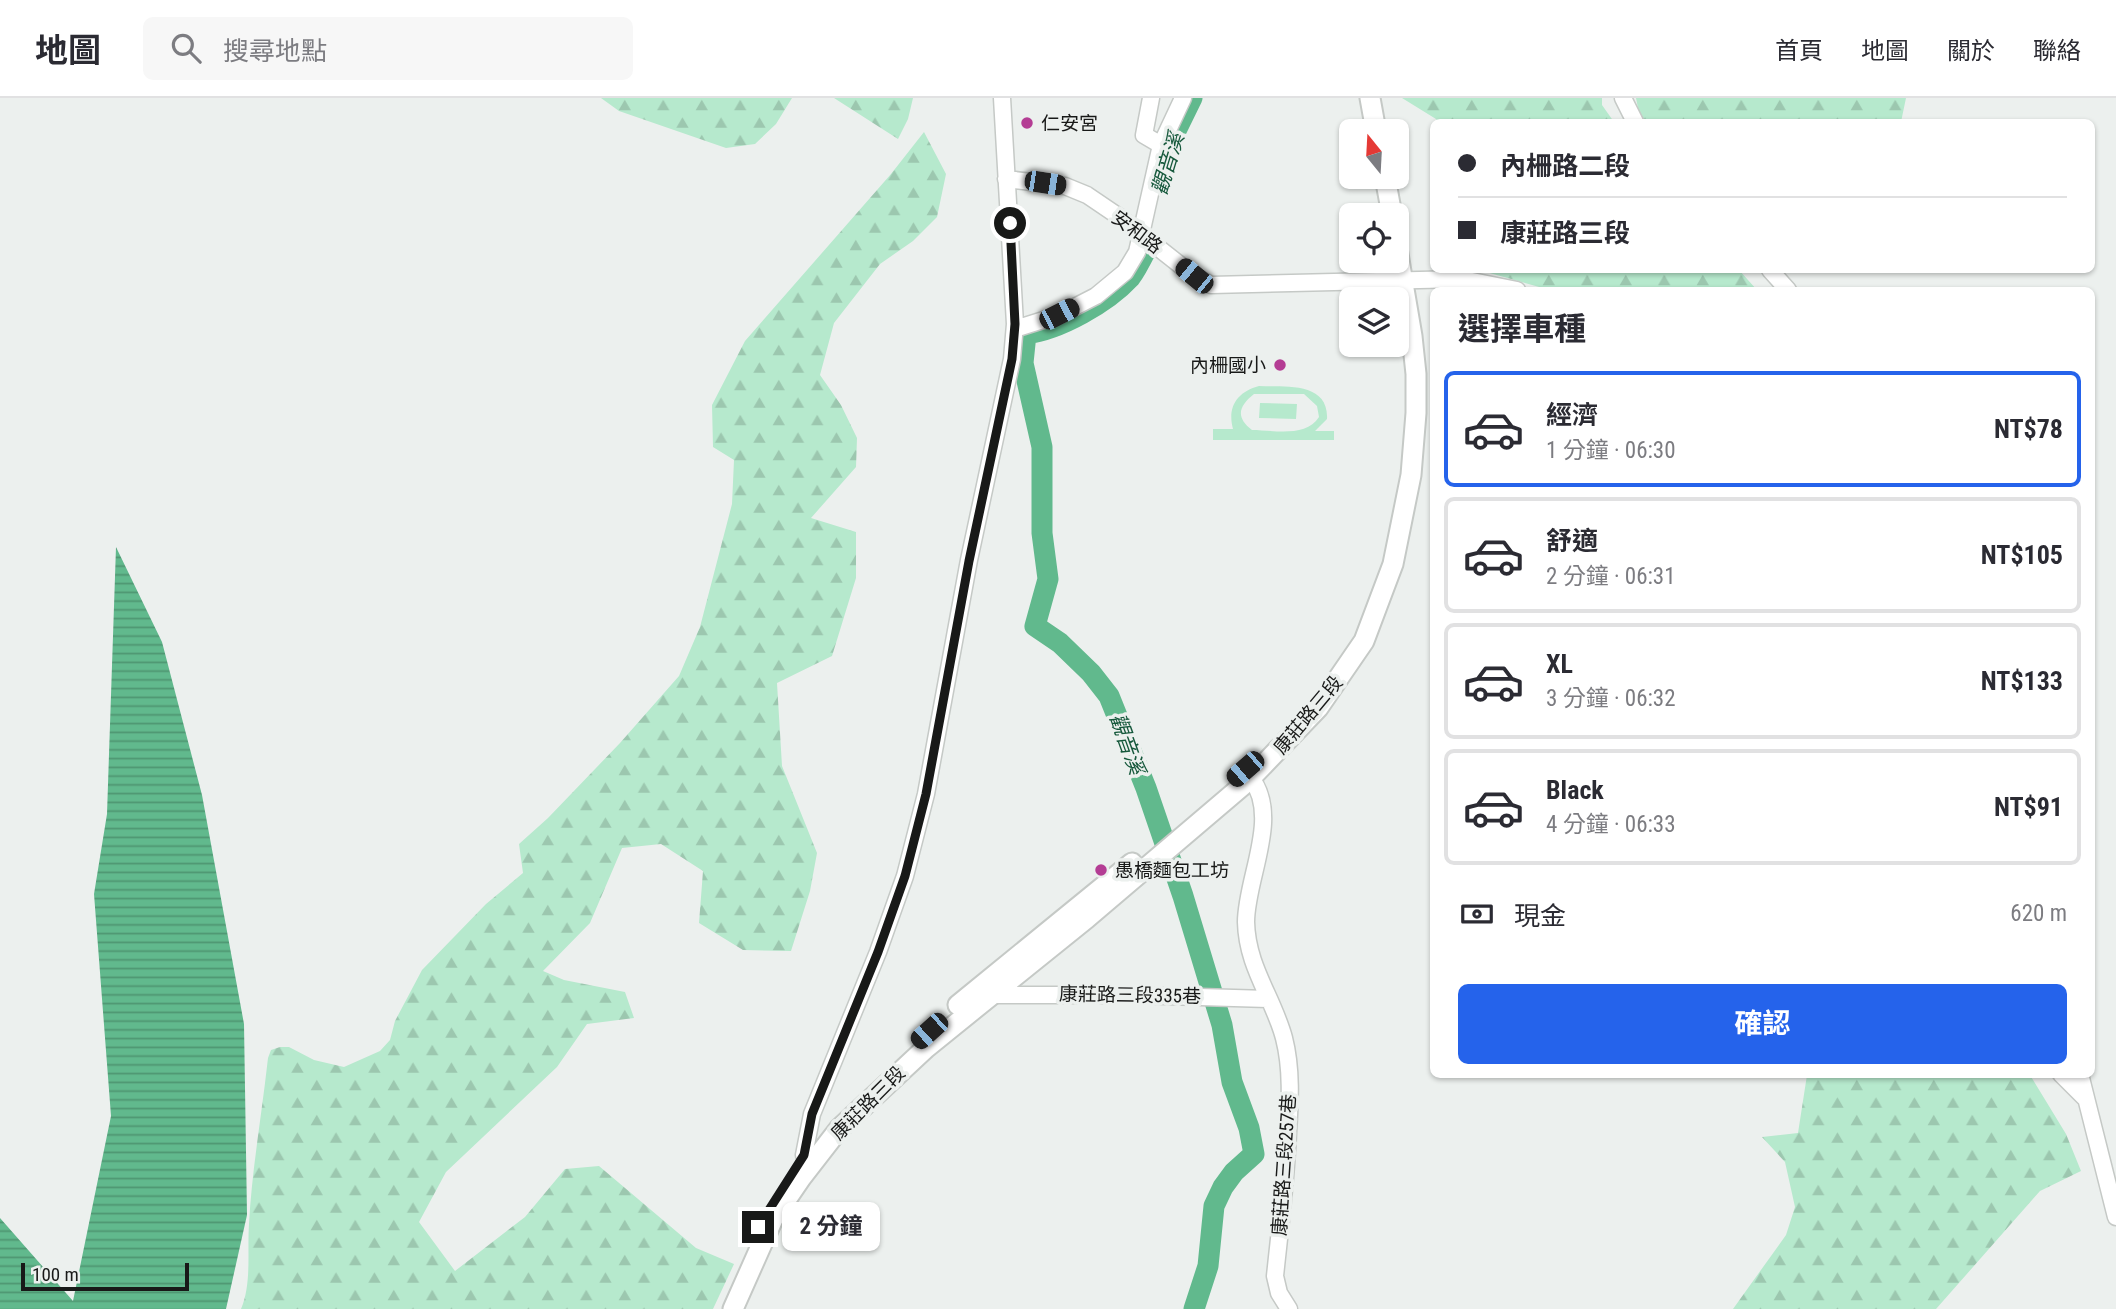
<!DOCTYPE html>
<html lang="zh-TW">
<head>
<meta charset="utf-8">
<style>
  body { margin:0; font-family:"Roboto Condensed","Noto Sans TC",sans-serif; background:#f7f7f7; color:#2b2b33; height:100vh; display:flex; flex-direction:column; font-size:26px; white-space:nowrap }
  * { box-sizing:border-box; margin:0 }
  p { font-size:23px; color:#7c7c81 }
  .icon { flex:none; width:38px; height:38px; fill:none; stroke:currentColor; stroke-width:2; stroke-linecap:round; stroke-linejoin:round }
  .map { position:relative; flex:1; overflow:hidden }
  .side { position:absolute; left:1430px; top:189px; width:665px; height:791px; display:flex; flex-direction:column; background:#fff; border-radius:10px; box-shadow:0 2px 5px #0004 }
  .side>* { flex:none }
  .guide { position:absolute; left:1430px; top:21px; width:665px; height:154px; border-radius:10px; box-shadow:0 2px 5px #0004; display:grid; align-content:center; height:154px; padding:0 28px; background:#fff }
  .needle { width:46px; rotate:342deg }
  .tools { position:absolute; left:1339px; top:21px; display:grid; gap:14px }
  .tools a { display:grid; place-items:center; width:70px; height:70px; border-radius:10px; background:#fff; box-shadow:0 2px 5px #0004; font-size:35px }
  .scale { position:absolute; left:21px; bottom:18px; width:168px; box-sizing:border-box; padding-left:7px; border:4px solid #181918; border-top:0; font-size:19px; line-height:24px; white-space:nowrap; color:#181918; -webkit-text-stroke:5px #ecf0ee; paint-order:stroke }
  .end { position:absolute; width:32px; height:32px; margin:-16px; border:9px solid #181918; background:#fff; box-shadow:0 0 0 4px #fff }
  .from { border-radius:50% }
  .bubble { position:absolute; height:49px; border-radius:10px; background:#fff; box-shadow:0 2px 5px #0004; font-size:23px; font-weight:700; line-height:49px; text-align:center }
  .car { position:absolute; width:21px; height:42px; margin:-21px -10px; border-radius:9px; box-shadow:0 0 5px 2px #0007; background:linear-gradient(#222 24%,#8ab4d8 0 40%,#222 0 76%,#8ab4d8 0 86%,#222 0) }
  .guide b { display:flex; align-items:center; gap:24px; height:66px; font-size:26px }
  .guide b+b { border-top:2px solid #e1e1e2 }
  .guide i { width:18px; height:18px; background:#2b2b33 }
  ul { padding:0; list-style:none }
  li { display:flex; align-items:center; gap:21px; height:116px; margin:0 14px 10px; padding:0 14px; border:4px solid #e1e1e2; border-radius:10px }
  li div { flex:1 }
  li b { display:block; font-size:26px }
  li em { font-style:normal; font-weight:700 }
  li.selected { border-color:#2563eb }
  li>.icon { width:63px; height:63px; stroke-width:1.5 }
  h2 { padding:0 28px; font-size:32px; line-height:84px }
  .pay { display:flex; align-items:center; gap:18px; height:77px; padding:0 28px; font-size:26px }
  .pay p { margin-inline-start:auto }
  .cta { display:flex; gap:14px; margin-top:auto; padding:14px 28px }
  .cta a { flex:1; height:80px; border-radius:10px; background:#2563eb; color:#fff; font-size:28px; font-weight:700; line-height:80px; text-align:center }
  header { display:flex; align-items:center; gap:42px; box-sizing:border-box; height:98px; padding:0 35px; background:#fff; border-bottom:2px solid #e1e1e2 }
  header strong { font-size:33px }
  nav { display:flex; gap:38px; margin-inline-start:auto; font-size:24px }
  .search { width:490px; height:63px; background:#f7f7f7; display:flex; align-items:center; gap:18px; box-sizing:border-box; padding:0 24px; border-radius:10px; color:#7c7c81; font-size:26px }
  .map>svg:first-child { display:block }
  .forest { fill:url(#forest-firs) }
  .park { fill:#b6e9cd; fill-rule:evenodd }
  .water { fill:url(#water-rules) }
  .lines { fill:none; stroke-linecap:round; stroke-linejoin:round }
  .river { stroke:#61b98d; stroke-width:21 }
  .minor-casing { stroke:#c5c9c6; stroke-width:19 }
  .major-casing { stroke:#c5c9c6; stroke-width:23 }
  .minor { stroke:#fff; stroke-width:16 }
  .major { stroke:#fff; stroke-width:19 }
  .route { stroke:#181918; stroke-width:9 }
  .poi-dot { fill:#b43d94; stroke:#ecf0ee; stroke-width:2.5 }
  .labels { text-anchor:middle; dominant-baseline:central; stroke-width:7; stroke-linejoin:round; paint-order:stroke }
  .poi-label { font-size:19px; fill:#181918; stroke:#ecf0ee; text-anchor:start }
  .street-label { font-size:19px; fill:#181918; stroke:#ecf0ee }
  .water-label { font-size:21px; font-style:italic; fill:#15583b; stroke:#ecf0ee }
</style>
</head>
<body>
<header>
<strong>地圖</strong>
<div class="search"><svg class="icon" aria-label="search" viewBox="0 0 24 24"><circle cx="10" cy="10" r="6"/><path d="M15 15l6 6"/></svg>搜尋地點</div>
<nav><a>首頁</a><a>地圖</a><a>關於</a><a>聯絡</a></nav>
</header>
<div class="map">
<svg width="2116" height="1211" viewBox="0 0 2116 1211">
  <defs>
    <pattern id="forest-firs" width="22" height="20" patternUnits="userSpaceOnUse" patternTransform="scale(1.75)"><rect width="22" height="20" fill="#b6e9cd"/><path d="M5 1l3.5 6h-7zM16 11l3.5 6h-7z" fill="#9cc7af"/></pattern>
    <pattern id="water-rules" width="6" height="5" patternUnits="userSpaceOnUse" patternTransform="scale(1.75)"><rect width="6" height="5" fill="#61b98d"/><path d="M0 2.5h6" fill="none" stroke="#4f9672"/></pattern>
  </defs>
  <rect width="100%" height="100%" fill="#ecf0ee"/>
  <path class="forest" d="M601 0H792L776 26 755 46 726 50 619 13Z
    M834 0H913L908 21 898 41Z
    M1402 0H1602V7L1614 24H1437L1436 21Z
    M1636 0H1906L1901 24H1645L1640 20Z
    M924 34 946 76 937 119 913 143 880 166 834 225 820 277 841 307 857 340 856 369 811 420 856 434V480L832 558 777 585 782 668 817 755 810 793 791 853 743 852 699 825 703 773 661 746 622 750 590 825 543 873 564 882 625 894 634 920 587 926 557 969 446 1074 419 1124 455 1173 525 1119 565 1071 599 1068 696 1150 734 1166 713 1211H241C252 1185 247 1153 249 1126 252 1070 262 1015 268 960L271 952 280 949H289L314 962 344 969 380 953 390 942 395 923 422 872 486 806 523 775 519 746 548 720 620 645 679 578 700 529 732 406 734 362 713 349 712 307 745 243 891 76Z
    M1479 172H1739L1757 192H1550Z
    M1807 977H2030L2066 1036 2081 1073 2040 1093 1936 1211H1733L1786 1137 1795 1109 1785 1064 1762 1039 1798 1035Z"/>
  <path class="park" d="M1259 288C1284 289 1329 283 1327 321L1315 333H1334V342H1213V331H1233C1227 309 1237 294 1259 288ZM1254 296H1304L1317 308 1319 319C1306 340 1273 332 1252 332 1235 319 1239 308 1254 296Z
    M1260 305 1297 306 1296 321 1259 320Z"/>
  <path class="water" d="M116 449 162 544 202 697 244 926 247 1117 226 1211H0V1120L73 1203 111 1018 94 796 107 716Z"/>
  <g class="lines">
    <path class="river" d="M1159 87 1170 45 1192 0
      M1146 152C1141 162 1136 172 1130 180 1107 205 1059 232 1026 236L1023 265 1042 349V435L1048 481 1035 528 1060 545 1091 575 1109 598 1146 690 1183 798 1222 927 1232 984 1249 1030 1254 1056 1234 1074 1223 1089 1214 1108 1208 1168 1194 1211"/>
    <defs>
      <path id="minor" d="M1151 0 1144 37 1161 47
        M1623 0 1635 24
        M1006 81 1065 88 1087 97 1118 118 1194 178 1211 187 1462 181 1517 192
        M1770 172 1788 192
        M1015 231 1059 217 1096 198 1125 174 1137 154 1161 47 1183 0
        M1251 680C1281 719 1246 780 1246 824 1247 869 1273 899 1284 940 1292 971 1290 1004 1288 1035 1286 1083 1280 1130 1275 1178L1279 1195 1289 1211
        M993 897H1132L1268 901
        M2061 976 2086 1001
        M2080 976 2116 1119
        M804 1057 812 1016 878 854 905 778 926 696 969 462 1012 261 1015 226 1002 0"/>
      <path id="major" d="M1370 0 1376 33
        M1385 79 1392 117
        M958 907 1132 765
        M733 1211 773 1121 801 1080 839 1031 926 950 1087 820 1248 683 1318 610 1364 543 1393 466 1411 377 1416 315V276L1412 238 1396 144"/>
    </defs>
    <use href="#minor" class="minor-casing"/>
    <use href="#major" class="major-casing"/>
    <use href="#minor" class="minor"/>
    <use href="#major" class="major"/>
  </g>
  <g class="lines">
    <path class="route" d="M758 1129 804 1057 812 1016 878 854 905 778 926 696 969 463 1012 261 1015 226 1010 125"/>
  </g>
  <g class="poi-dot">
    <circle cx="1027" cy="25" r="7"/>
    <circle cx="1280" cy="267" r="7"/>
    <circle cx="1101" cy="772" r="7"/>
  </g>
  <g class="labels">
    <g class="poi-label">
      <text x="1041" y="25">仁安宮</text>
      <text x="1266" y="267" text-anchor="end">內柵國小</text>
      <text x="1115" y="772">愚橋麵包工坊</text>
    </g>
    <g class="street-label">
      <text transform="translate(1137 134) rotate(37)">安和路</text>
      <text transform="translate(1308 617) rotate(-50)">康莊路三段</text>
      <text transform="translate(1130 897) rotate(1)">康莊路三段335巷</text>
      <text transform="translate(868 1005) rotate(-45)">康莊路三段</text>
      <text transform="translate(1284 1067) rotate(-86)">康莊路三段257巷</text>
    </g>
    <g class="water-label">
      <text transform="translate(1168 66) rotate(-73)">觀音溪</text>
      <text transform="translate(1127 646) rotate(70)">觀音溪</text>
    </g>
  </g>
</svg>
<div class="tools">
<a><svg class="needle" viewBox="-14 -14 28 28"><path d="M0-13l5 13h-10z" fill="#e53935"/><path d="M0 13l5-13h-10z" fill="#7c7c81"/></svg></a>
<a><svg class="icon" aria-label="locate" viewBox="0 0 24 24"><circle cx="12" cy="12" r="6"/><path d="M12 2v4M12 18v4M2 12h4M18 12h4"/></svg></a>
<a><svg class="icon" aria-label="layers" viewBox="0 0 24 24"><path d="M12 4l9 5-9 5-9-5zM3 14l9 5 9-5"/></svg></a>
</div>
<div class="scale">100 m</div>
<i class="end from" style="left:1010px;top:125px"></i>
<i class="end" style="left:758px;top:1129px"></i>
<div class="bubble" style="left:782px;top:1104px;width:98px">2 分鐘</div>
<i class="car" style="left:1045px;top:85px;rotate:99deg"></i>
<i class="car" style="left:1194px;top:178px;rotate:309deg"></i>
<i class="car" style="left:1059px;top:216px;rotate:63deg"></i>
<i class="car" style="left:1245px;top:671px;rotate:229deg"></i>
<i class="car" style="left:929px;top:933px;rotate:228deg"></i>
<div class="guide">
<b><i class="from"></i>內柵路二段</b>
<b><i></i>康莊路三段</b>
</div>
<section class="side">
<h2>選擇車種</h2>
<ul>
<li class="selected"><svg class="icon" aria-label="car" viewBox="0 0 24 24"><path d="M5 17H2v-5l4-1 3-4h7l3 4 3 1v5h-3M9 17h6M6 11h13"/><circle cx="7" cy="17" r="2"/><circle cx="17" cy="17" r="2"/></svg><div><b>經濟</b><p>1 分鐘 · 06:30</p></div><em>NT$78</em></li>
<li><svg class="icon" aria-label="car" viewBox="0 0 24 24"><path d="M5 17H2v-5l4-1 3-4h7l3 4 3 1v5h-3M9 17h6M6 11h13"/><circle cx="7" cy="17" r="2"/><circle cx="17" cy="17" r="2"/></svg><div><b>舒適</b><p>2 分鐘 · 06:31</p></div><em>NT$105</em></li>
<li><svg class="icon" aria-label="car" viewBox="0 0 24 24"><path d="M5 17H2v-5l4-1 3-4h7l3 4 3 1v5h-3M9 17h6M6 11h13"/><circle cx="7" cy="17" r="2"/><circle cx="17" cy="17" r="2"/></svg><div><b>XL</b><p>3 分鐘 · 06:32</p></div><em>NT$133</em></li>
<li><svg class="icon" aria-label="car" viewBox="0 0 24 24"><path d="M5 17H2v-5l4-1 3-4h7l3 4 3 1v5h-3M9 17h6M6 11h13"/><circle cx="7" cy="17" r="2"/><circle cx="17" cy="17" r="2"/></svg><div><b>Black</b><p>4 分鐘 · 06:33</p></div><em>NT$91</em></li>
</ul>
<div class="pay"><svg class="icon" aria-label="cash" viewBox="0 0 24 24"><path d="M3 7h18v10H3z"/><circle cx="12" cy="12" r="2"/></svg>現金<p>620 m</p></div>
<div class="cta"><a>確認</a></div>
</section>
</div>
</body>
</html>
